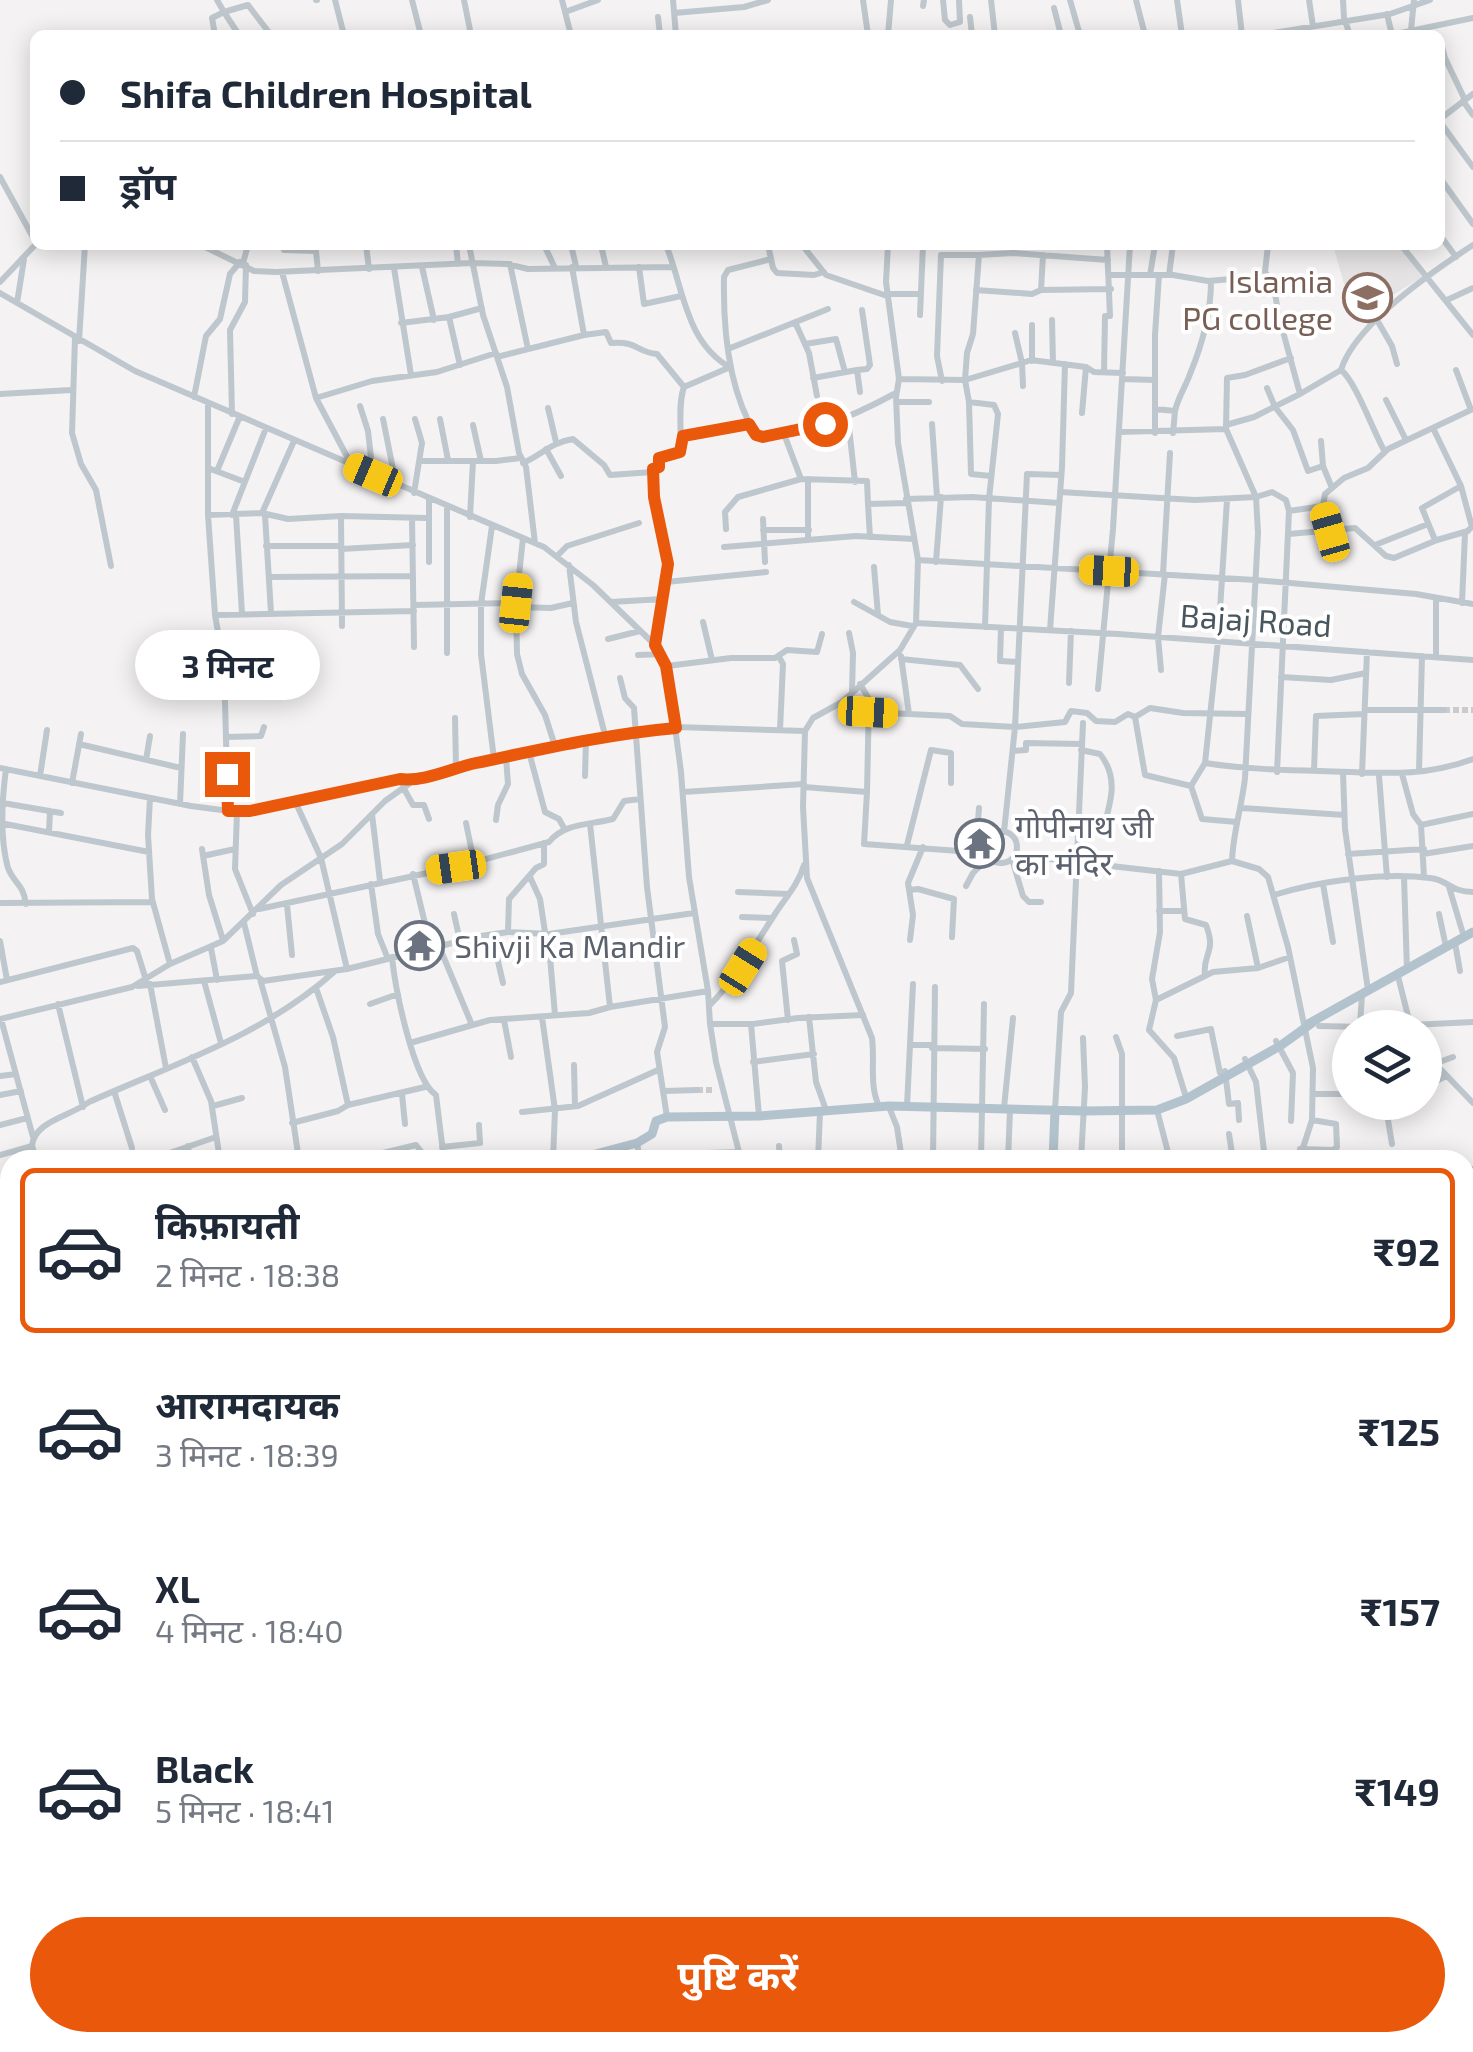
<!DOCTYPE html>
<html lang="hi">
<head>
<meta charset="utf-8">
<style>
  body { margin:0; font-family:"Exo 2","Noto Sans Devanagari",sans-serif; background:#f2f2f3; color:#1f2937; height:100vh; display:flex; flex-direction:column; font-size:38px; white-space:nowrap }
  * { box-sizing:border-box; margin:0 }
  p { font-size:32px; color:#747a83 }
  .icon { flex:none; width:55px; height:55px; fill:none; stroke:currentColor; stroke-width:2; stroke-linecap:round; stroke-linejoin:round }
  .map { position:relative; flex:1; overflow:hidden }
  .drawer { position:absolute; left:0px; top:1150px; width:1475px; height:902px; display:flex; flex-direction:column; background:#fff; border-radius:30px 30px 0 0; box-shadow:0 5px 25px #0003 }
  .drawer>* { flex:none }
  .hud { position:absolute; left:30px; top:30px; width:1415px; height:220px; border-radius:15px; box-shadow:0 5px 25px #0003; display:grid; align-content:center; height:220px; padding:0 30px; background:#fff }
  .tools { position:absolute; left:1332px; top:1010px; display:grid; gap:20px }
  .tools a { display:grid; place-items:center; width:110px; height:110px; border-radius:50%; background:#fff; box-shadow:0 5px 25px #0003; font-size:50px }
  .end { position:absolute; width:45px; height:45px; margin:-22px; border:12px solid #ea580c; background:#fff; box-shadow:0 0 0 5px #fff }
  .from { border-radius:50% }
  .bubble { position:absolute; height:70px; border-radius:35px; background:#fff; box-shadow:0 5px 25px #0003; font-size:32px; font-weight:700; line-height:70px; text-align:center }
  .car { position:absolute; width:30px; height:60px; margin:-30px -15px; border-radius:12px; box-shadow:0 0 8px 2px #0007; background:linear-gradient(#f5c518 24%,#345 0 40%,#f5c518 0 76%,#345 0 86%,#f5c518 0) }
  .hud b { display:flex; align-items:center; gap:35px; height:95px; font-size:38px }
  .hud b+b { border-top:2px solid #e0e1e3 }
  .hud i { width:25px; height:25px; background:#1f2937 }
  ul { padding:18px 0 0; list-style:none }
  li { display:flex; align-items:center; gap:30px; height:165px; margin:0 20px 15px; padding:0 10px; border:5px solid transparent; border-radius:15px }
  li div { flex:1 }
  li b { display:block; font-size:38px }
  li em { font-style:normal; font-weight:700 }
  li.current { border-color:#ea580c }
  li>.icon { width:90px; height:90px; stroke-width:1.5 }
  .action { display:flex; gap:20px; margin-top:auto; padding:20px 30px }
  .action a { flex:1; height:115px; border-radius:60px; background:#ea580c; color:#fff; font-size:40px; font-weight:700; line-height:115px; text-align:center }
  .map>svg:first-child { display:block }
  .education { fill:#e5e3e3 }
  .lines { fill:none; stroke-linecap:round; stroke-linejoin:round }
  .minor-tunnel { stroke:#cacbcd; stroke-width:6; stroke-dasharray:6 3; stroke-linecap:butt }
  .minor { stroke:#bec7cd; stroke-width:6 }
  .major { stroke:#b3c3ce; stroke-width:9 }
  .route { stroke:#ea580c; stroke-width:12 }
  .labels { text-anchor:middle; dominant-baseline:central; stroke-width:8; stroke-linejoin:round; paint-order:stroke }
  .education-label { font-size:32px; fill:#785e54; stroke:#fff; text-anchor:end }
  .street-label { font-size:32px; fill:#4a565e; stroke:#fff }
  .worship-label { font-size:32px; fill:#5b616d; stroke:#fff; text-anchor:start }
</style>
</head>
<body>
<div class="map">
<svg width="1473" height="2052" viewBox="0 0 1473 2052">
  <rect width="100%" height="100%" fill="#f4f2f2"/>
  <path class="education" d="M1333 245H1399L1422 277 1354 319Z"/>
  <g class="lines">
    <path class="minor-tunnel" d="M1444 710H1473
      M697 1090H713"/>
    <path class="minor" d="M217 0 224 12 248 5 271 35
      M316 0H317
      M335 0 344 35
      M412 0 421 35
      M464 0 471 35
      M562 0 571 35
      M673 0 676 35
      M863 0 868 35
      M943 0 945 20 950 25 960 22 959 0
      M991 0 995 35
      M1070 0 1080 35
      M1136 0 1145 35
      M1177 0 1182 35
      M1238 0 1242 35
      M1309 0 1313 26
      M1343 0 1344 18 1350 35
      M923 6 924 0
      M1054 8 1061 35
      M565 12 598 0
      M674 13 744 7 768 0
      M1387 14 1392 35
      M658 17 660 35
      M970 17 972 35
      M1411 30 1414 0
      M215 35 212 18 224 12 239 35
      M497 35 499 34
      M888 35 891 0
      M1261 35 1390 14 1430 0
      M1391 35 1473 18
      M1440 39 1445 58 1465 100
      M1463 101 1473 115
      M1440 119 1473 94
      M1440 122 1473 167
      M0 177 35 241
      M1440 178 1473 224
      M1440 235 1456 257
      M201 245 254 271 276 272 472 263 507 264 528 269 673 267
      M366 245 369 269
      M456 245 458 264
      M469 245 483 315 507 387 519 453 526 467 535 543
      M544 245 555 268
      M571 245 576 266
      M601 245 606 267
      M666 245C684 289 685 342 731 368
      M768 245 773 268 777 273 814 275 824 272
      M802 245 826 275 887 296
      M1268 245 1265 272 1273 282 1279 317 1300 394 1341 370C1355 324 1433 271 1473 245
      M1401 245 1473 335
      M284 250 316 251 318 271
      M1043 255 1041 290 1111 289
      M771 259 728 270 724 277C723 329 728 390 756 435 798 442 859 413 896 393
      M243 263 248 245
      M510 264 528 349
      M422 267 434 320
      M572 267 584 335 606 332 611 343C639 341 636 352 657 354L684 387 728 368
      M639 267 644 304 681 296
      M394 268 411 375
      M282 272 316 398 352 466
      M1109 275H1173L1208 281 1267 276
      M1150 275 1155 245
      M1169 275 1173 245
      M0 282 35 245
      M976 290 1032 294 1041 290
      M0 293 135 371 544 547 593 585 655 645 667 666 681 772 689 877 708 991 710 1024 716 1062 741 1160
      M887 294H921
      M1447 300 1473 288
      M17 303 24 259
      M920 315 923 245
      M1052 320 1053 363
      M1377 320 1392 346 1397 364
      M795 322 809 353 817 396
      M401 323 449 317
      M1032 325V361
      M75 338 72 433 81 464 96 490 111 566
      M79 341 85 245
      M805 344 836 339 845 372
      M728 349 828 309
      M497 357 584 335
      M460 365 449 317 482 308
      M857 370 867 369 870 365 862 310
      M1341 370C1355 380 1374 433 1385 452
      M1456 370 1471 410
      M1104 372 1105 316H1110L1107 245
      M813 378 857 370 860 392
      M899 379 965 380 1022 363 1015 333
      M1123 379 1155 380
      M942 381 937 356 941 255H979
      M1023 386 1022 363 1031 360 1086 367 1094 372 1123 373
      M1267 388 1275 407 1293 430 1308 471 1323 466 1332 488
      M0 394 71 390
      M194 397 206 336 220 319 230 274 240 262
      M316 398 372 381 437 372 496 353
      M1386 400 1406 440
      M897 402H929
      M969 402 971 474 991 476
      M208 403V515L215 615 224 666 228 811
      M360 406 368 431 373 475
      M548 408 556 442
      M1155 409 1175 411C1178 397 1185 388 1190 374 1202 345 1211 312 1211 281
      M1082 413 1086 367
      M232 414 230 330 245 302 246 265
      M848 418 855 482
      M383 419 396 484
      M440 419 448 460
      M932 424 937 497
      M473 425 481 461
      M1226 425 1254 417 1300 394
      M1433 428 1461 486 1472 527 1465 533 1462 603
      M1119 432 1226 429
      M1155 433V335L1159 275
      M1173 433 1175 411
      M784 434 801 479 867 481 868 504 907 503
      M683 436 749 424
      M1321 441 1323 466
      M546 449 561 476
      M421 461H496L521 458
      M523 463C541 455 552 442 573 439L604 465 610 475 653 472
      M208 468 245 482
      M217 471 240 416
      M808 479V539
      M1060 492 1195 500 1256 497 1272 492 1286 500 1289 511 1277 772
      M414 493 422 443 415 419
      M906 499 972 497 1059 503
      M1227 500 1218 641 1205 763C1244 769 1281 770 1320 771 1376 772 1418 779 1473 759
      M868 504 870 537
      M447 506V653
      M1289 511 1323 506
      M262 513 294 441
      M208 515 262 513 288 519 341 516 427 518
      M232 515 266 428
      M236 515 242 614
      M265 515 271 613
      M341 516 342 626
      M470 517 473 461
      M412 518 414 647
      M763 519 765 562
      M492 526 481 604V654L494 759
      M726 529 725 512 738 497 801 479
      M763 530H809
      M1330 532 1323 506 1325 494 1344 478 1368 468 1388 449 1473 409
      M1289 534 1355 528 1386 556 1394 558 1437 540 1468 531
      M523 538 516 603 517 654 522 674 545 715 555 746
      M1435 540 1422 508 1461 486
      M1375 545 1428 524
      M266 546H341
      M724 547 856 536 914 539
      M341 549 413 545
      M558 555 567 546 639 523
      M918 560 1255 580 1416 594 1473 604
      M429 562V499
      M936 562 941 497
      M569 565 576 622 605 735
      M874 567 878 615
      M1163 574 1170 453
      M269 577 413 576
      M666 582 766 572
      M1436 600V657
      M611 602 663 599
      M854 602 890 622 912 626
      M414 605 516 603
      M516 607 551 608 573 603
      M215 615 414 611
      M703 622 712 660
      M916 623 1118 634 1473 660
      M985 627 989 499 998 414 994 405 969 402 965 380 967 353 973 334 979 255 1013 253 1108 260
      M1001 628 1000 661 1018 662
      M1050 630 1062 467 1065 364
      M849 633 853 653 852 691
      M608 639 640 631
      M655 644 668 564 654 497 653 469 659 467V458L679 452C683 431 677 406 684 387
      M638 655 662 654
      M901 656 909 714
      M779 657 783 664 780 730
      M901 659 960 665 978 689
      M667 666 731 658H775L787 650 817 652 822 634
      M1161 670 1158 637 1165 574
      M1281 677 1331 680 1366 673
      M620 678 625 698 634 708 647 887 665 1027 657 1052 667 1117
      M1069 683 1071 631
      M860 684 869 699 867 792
      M1098 689 1113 529 1130 245
      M1365 710H1444
      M868 712 950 716 962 724 1015 727 1065 722 1071 711 1087 713 1096 721 1115 722 1128 714 1135 717 1145 775 1191 786 1205 763
      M1135 717 1150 708 1183 713 1248 714
      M455 718 456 767
      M226 737 261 736 264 727
      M79 744 181 768
      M1081 750 1100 754C1120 779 1110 804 1102 833
      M1013 751 1026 750V743L1082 744
      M529 752 545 812 559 819 564 828
      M146 760 150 736
      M0 768 191 806 237 812 400 779 412 780
      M6 769C2 799 0 839 8 868 14 884 23 883 26 904
      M1314 771 1316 716 1364 714
      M1419 771 1422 656
      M1343 772 1345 829 1368 990
      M1362 774 1367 652
      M1402 774 1413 814 1421 825
      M40 776 47 730
      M585 776 586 739
      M1379 776 1387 877
      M72 783 81 734
      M1191 786 1202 819 1237 822
      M403 787 413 805H424L429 819
      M804 787 867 792 864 844 986 853
      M683 792 804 784
      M150 798 148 835 152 899 170 964
      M295 801 321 858 347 969
      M3 803 61 813
      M180 804 183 734
      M979 808 978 821 989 836
      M1242 808 1344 815
      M237 812 235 869 253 914
      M372 814 380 881
      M496 820 498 805 508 784 506 757
      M0 823 149 852
      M466 823 474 862
      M590 824 610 1007
      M985 847a16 16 0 1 1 32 0a16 16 0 1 1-32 0Z
      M49 832 50 811
      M1004 832 1015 727 1027 474 1061 475
      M907 845 931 750 951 753V783
      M202 849 209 895 223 940
      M1348 854 1424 849
      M1423 854 1473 846
      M1015 855 1181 874 1232 861C1233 832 1242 806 1245 778L1258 533 1256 497 1226 429 1227 378 1245 375 1291 358
      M203 856 235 849
      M1012 859 1023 896 1029 902H1041
      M1232 861 1259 869 1268 877 1288 947 1313 1068 1312 1120 1299 1160
      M1159 871 1160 932 1152 979 1156 1000 1149 1030 1174 1058 1185 1094
      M413 874 431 948
      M1181 874 1185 919 1206 925C1217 953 1202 953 1205 976
      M530 877 540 899 545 932
      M1404 877 1407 970
      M1424 877 1421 825 1473 814
      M371 884 378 934 388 959
      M1323 884 1333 942
      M966 886 973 873 989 857
      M1449 887 1464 937
      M909 890 918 889 954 899 952 937
      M738 892 788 894
      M1274 895C1319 881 1383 872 1430 878 1449 880 1450 892 1473 892
      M0 903 153 902
      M287 905 292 955
      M259 909 456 867 549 842C564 823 589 825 613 819L624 801 640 799
      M1159 911H1183
      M454 914 460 941
      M1439 914 1446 947
      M1247 916 1258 968
      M742 917 771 918
      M508 932 509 899 536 868 544 864V843
      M548 934 555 1015
      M492 935 503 983
      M910 940 913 915 908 883 923 847
      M0 941 7 980
      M1455 943 1460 971
      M439 946 472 1025
      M211 948 217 980
      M392 957C395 987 413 1080 436 1095L444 1160
      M257 976 263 981 347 969 481 936 508 932 549 934 694 913
      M1398 976 1410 1024
      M260 979 285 1067 299 1160
      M204 981 221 1043
      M0 982 133 948 137 951 146 980
      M150 984 166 1068
      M138 986 257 976 244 923
      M316 988 333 1037 348 1105
      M1156 1000 1213 972 1258 968 1290 957
      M58 1004 83 1107
      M370 1004 398 994
      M709 1006C737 978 754 946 775 914 786 897 798 885 804 865
      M542 1017 555 1110 553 1160
      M809 1017 816 1082 826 1110
      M0 1019 132 987 170 964 223 941 281 885 342 844 385 801 413 781 449 769 622 733 676 727 805 731
      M1 1019 33 1137
      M504 1020 511 1057
      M788 1020 782 961 797 954 794 940
      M710 1024H753L798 1018 863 1015
      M751 1024 759 1116
      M1360 1025 1362 995
      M1411 1025 1473 1022
      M1319 1026 1411 1028
      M1177 1036 1211 1029 1220 1073
      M1116 1037 1122 1054V1160
      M1276 1041 1293 1073 1291 1121
      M410 1043 490 1020 589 1013 610 1007 708 991
      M910 1045H932
      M932 1048 985 1049
      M1425 1053 1473 1103
      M192 1057 211 1101 220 1160
      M1245 1059 1256 1082 1265 1160
      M753 1062 814 1054
      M1434 1064 1453 1057
      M574 1065 575 1106
      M1225 1071 1229 1104 1238 1103 1239 1120
      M0 1076 16 1074
      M150 1076 165 1110
      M1425 1087 1446 1076
      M114 1091 132 1148
      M665 1091 697 1090
      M402 1094 405 1124
      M1314 1094H1350
      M0 1095 21 1091
      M1385 1102 1392 1144
      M213 1106 242 1098
      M879 1106C869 1086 875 1061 872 1038L807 878 803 807 805 731 813 718 842 702 900 650 916 623 918 560 898 443 896 397 899 379 886 282 888 245
      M907 1106 913 984
      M889 1107 897 1127 902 1160
      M1004 1108 1013 1018
      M1055 1110 1061 1012 1071 993 1083 723
      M1157 1110 1170 1160
      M522 1112 578 1106 658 1070
      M292 1123 338 1111 348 1105 425 1087
      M0 1125 27 1118
      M1229 1134 1233 1160
      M637 1143 640 1160
      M32 1146 37 1160
      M188 1146 190 1160
      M779 1146 780 1160
      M442 1147 480 1143 479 1125
      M1300 1149 1333 1150 1337 1147 1336 1124 1312 1120
      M1335 1149 1342 1160
      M707 1153 740 1152
      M0 1155 32 1146C34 1121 71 1116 89 1102 174 1064 264 1035 334 972
      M152 1159 216 1137
      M354 1160 416 1145 424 1155H443
      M818 1160 820 1112
      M933 1160 935 987
      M981 1160 984 1004
      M1008 1160 1010 1110
      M1081 1160 1085 1087 1083 1038
      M1465 1171 1473 1169
      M1465 1217H1473
      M0 1257 10 1255
      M0 1268 10 1296
      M0 1344 10 1372
      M1465 1385 1473 1426
      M0 1405 10 1402
      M1465 1488 1473 1491
      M1470 1584 1471 1618
      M0 1612 10 1608
      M1465 1647 1473 1665
      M0 1695 2 1711 10 1708
      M0 1712 2 1711 10 1742
      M1465 1725 1473 1723
      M1465 1798 1468 1812 1473 1817
      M0 1802 10 1812
      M0 1849 10 1859
      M1465 1866 1473 1865
      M1465 1872 1473 1871
      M0 1898 10 1908
      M0 1979 10 1985
      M1465 1986H1473
      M0 2020 10 2007
      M1465 2025H1473
      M0 2029 10 2038
      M16 2042 28 2052
      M64 2042 74 2052
      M116 2042 119 2052
      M129 2042 146 2052
      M174 2042 176 2052
      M203 2042 205 2052
      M227 2042 229 2052
      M260 2042 263 2052
      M295 2042 298 2052
      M327 2042 330 2052
      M397 2042 400 2052
      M421 2042 424 2052
      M594 2042V2052
      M630 2042V2052
      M664 2042V2052
      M688 2042V2052
      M1078 2042 1079 2052
      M1177 2042V2052
      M1207 2042 1208 2052
      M1326 2042 1328 2052
      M1360 2042 1362 2052
      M1411 2042 1414 2052
      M1438 2042 1441 2052
      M712 2049 1043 2052
      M53 2052 62 2042
      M345 2052 378 2042
      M445 2052 460 2042
      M550 2052V2042
      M1167 2052 1169 2042"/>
    <path class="major" d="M1308 1024 1473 932
      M573 1160 637 1143 652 1134 656 1121 667 1117 759 1116 889 1106 1084 1111 1157 1110 1186 1099 1280 1046 1312 1023
      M1053 1160 1055 1110
      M0 1948 10 1937
      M1263 2042 1265 2052
      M1271 2042 1272 2052"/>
  </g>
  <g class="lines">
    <path class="route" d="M227 774 228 811H250L400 779C425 782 452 768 476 763 543 749 608 734 676 728L666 666 655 645 668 564 654 497 653 469 659 467V458L680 452 683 436 749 424 756 435 763 437 825 424"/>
  </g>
  <defs>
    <symbol id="university-ring" viewBox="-11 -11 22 22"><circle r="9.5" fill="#fff" stroke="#8d6e63" stroke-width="1.5"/><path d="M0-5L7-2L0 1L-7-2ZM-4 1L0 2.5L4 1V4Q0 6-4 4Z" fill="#8d6e63"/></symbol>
    <symbol id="temple-ring" viewBox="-11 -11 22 22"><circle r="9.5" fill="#fff" stroke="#6b7280" stroke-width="1.5"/><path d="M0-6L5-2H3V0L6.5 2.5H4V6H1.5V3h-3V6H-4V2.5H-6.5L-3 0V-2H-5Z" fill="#6b7280"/></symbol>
  </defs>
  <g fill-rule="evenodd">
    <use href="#university-ring" x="1340" y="270" width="55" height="55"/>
    <use href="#temple-ring" x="952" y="816" width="55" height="55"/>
    <use href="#temple-ring" x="392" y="918" width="55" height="55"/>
  </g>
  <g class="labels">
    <g class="education-label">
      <text x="1333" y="280">Islamia<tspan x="1333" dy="37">PG college</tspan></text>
    </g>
    <g class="street-label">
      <text transform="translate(1256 619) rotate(4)">Bajaj Road</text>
    </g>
    <g class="worship-label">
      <text x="1015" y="825">गोपीनाथ जी<tspan x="1015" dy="37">का मंदिर</tspan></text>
      <text x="454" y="945">Shivji Ka Mandir</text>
    </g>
  </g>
</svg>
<div class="tools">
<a><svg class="icon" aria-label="layers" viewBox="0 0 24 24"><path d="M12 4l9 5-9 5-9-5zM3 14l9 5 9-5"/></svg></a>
</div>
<i class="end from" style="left:825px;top:424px"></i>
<i class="end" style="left:227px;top:774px"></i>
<div class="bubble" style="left:135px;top:630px;width:185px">3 मिनट</div>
<i class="car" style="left:373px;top:475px;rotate:293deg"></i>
<i class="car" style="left:1330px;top:532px;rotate:344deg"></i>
<i class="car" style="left:1109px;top:571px;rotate:273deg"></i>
<i class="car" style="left:516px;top:603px;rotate:6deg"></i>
<i class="car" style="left:868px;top:712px;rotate:93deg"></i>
<i class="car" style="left:456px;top:867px;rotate:262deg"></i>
<i class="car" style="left:743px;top:967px;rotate:32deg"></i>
<div class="hud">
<b><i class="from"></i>Shifa Children Hospital</b>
<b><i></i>ड्रॉप</b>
</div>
<section class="drawer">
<ul>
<li class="current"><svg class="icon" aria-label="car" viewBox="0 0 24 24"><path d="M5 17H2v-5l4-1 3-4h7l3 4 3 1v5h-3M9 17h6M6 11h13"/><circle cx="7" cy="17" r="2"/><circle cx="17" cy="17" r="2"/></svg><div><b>किफ़ायती</b><p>2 मिनट · 18:38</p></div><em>₹92</em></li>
<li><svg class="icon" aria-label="car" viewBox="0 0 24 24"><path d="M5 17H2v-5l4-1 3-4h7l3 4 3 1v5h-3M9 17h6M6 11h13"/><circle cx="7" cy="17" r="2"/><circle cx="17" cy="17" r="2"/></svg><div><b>आरामदायक</b><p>3 मिनट · 18:39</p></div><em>₹125</em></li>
<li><svg class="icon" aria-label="car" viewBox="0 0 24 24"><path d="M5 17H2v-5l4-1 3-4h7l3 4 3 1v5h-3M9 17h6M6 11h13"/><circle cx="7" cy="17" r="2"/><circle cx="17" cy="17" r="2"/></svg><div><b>XL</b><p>4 मिनट · 18:40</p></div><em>₹157</em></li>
<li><svg class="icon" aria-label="car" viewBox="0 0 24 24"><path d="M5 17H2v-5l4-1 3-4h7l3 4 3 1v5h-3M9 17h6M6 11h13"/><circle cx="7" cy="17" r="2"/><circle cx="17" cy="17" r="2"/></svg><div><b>Black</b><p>5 मिनट · 18:41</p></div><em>₹149</em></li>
</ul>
<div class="action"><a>पुष्टि करें</a></div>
</section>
</div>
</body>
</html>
